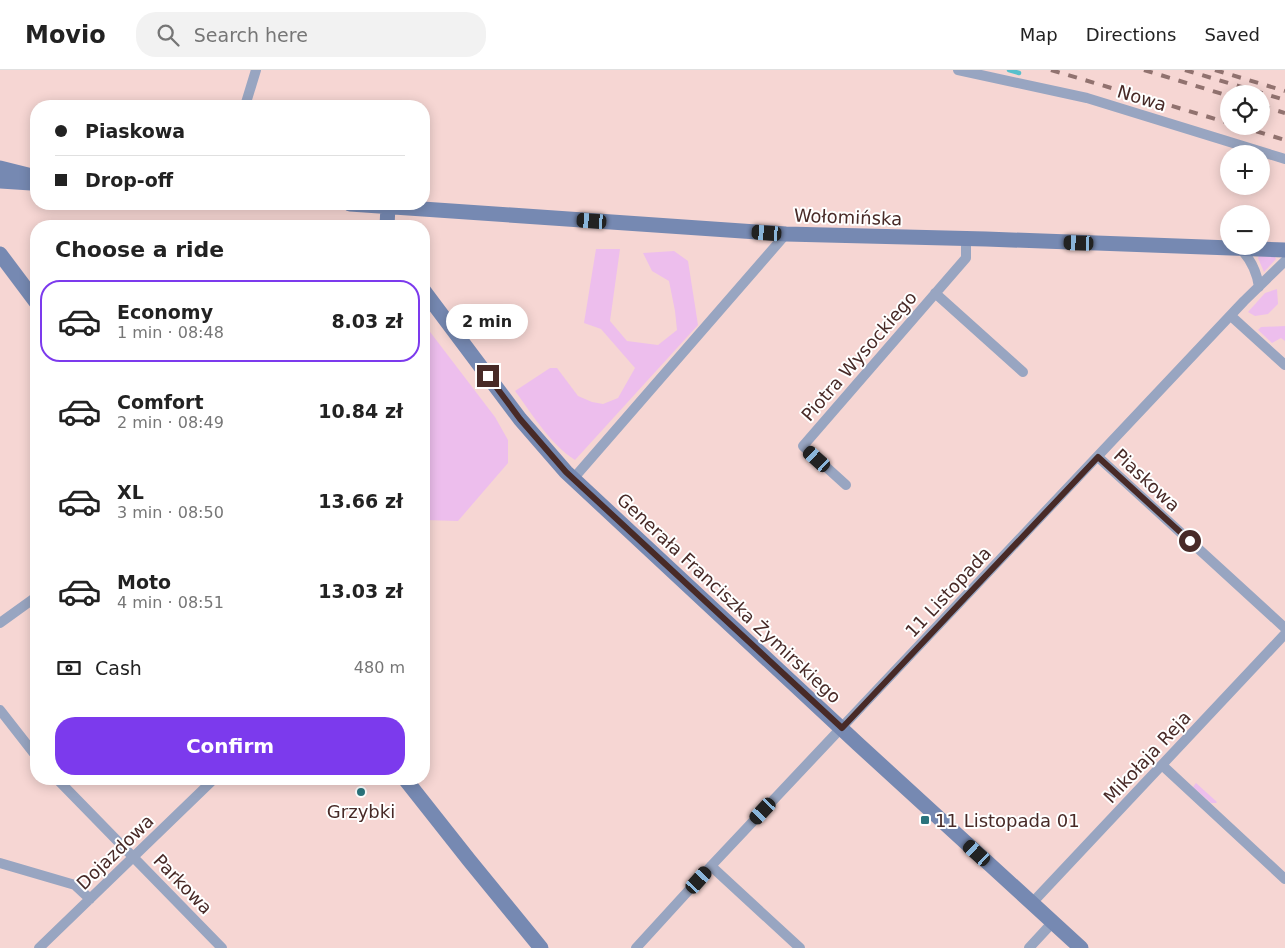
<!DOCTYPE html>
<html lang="en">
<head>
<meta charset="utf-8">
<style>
  body { margin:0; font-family:"DejaVu Sans",sans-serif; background:#f2f2f2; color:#222; height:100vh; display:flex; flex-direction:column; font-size:19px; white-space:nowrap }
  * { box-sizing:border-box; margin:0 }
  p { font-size:16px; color:#767676 }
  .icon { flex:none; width:28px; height:28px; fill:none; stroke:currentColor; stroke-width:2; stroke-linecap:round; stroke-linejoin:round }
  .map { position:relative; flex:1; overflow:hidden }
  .details { position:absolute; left:30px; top:150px; width:400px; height:565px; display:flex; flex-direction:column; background:#fff; border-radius:20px; box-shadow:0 2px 12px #0003 }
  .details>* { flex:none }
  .hud { position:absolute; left:30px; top:30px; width:400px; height:110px; border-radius:20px; box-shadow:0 2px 12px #0003; display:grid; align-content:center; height:110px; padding:0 25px; background:#fff }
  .tools { position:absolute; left:1220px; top:15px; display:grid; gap:10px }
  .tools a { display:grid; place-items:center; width:50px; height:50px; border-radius:50%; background:#fff; box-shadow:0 2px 12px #0003; font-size:25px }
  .end { position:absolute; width:22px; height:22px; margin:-11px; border:6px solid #482a27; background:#fff; box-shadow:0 0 0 2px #fff }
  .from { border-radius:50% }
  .bubble { position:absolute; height:35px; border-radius:18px; background:#fff; box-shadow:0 2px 12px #0003; font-size:16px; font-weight:800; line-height:35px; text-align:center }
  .car { position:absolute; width:15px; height:30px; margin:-15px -8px; border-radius:6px; box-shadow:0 0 4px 1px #0007; background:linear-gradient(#222 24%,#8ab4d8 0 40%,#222 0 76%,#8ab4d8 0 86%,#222 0) }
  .hud b { display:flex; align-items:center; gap:18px; height:48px; font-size:19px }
  .hud b+b { border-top:1px solid #e0e0e0 }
  .hud i { width:12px; height:12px; background:#222 }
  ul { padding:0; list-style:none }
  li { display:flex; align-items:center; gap:15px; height:82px; margin:0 10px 8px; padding:0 15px; border:2px solid transparent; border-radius:20px }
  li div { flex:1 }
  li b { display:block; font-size:19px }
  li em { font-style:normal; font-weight:800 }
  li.active { border-color:#7c3aed }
  li>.icon { width:45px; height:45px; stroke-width:1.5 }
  h2 { padding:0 25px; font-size:22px; line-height:60px }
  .pay { display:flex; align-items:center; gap:12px; height:55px; padding:0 25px; font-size:19px }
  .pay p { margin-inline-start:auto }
  .cta { display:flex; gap:10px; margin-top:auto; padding:10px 25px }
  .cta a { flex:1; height:58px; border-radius:20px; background:#7c3aed; color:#fff; font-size:20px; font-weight:800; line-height:58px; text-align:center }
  header { display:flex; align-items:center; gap:30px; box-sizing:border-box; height:70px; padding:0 25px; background:#fff; border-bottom:1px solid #e0e0e0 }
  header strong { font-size:24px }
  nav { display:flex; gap:28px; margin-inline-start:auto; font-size:18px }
  .search { width:350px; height:45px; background:#f2f2f2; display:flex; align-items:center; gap:12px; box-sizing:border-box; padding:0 18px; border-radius:20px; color:#767676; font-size:19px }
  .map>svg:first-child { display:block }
  .green { fill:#edbeed }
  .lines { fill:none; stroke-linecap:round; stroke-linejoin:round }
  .stream { stroke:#58c0cc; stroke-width:4.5 }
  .street { stroke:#98a5c1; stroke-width:10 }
  .secondary { stroke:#7689b2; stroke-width:15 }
  .rail { stroke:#91726f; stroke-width:4; stroke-dasharray:9 9; stroke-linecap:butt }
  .route { stroke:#482a27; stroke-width:6 }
  .poi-dot { fill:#2b747d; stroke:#fff; stroke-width:2 }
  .labels { text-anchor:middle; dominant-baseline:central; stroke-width:4; stroke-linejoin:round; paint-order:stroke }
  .street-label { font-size:18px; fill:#482a27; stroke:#fff }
  .poi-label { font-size:18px; fill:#482a27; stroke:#fff }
</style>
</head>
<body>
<header>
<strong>Movio</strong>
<div class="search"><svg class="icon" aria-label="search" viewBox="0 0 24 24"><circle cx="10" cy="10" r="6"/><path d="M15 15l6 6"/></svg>Search here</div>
<nav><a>Map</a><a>Directions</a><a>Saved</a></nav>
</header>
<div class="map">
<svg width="1285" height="878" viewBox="0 0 1285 878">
  <rect width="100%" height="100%" fill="#f6d6d3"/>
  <path class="green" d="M596 179H620L610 251 627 271 658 275 677 260 675 241 669 211 652 201 643 183 674 181 688 191 698 255 575 390C550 374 533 345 515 321L550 298H557L578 326 592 332 603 334 618 328 635 298 601 259 584 253Z
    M1259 186 1275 187 1276 189 1264 202 1258 188Z
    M1277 219 1278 234 1268 244 1255 246 1248 242 1265 223Z
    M424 254 495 347 508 370V393L458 451 424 450Z
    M1285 256V271L1281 268 1272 273 1258 260 1261 257Z
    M1196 713 1217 732 1216 733H1211L1193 717Z"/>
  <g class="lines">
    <path class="stream" d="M1009 0 1019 3"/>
    <path class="street" d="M958 0 1087 28 1285 89
      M245 36 256 0
      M1241 179C1251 190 1257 202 1259 217
      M935 223 1023 302
      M1231 246 1285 295
      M1098 387 1285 558
      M573 409 786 164
      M846 415 803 376 966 188V169
      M0 553 36 527
      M0 640 36 686
      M1162 695 1285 809
      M57 709 222 878
      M0 793 75 815 90 829
      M711 796 800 878
      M1032 833 1285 564
      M39 878 214 709
      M636 878 711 796 1244 231 1285 191
      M1029 878 1053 852"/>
    <path class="secondary" d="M0 98 36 107
      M0 111 31 113
      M350 134 786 164 986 169 1285 180
      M387 156 388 136
      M0 184 36 232
      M424 221 520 349 566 402 858 674 1081 878
      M405 709 469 790 541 878"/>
    <path class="rail" d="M1051 0 1229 53
      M1144 0 1229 26
      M1185 0 1285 30
      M1215 0 1285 21
      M1261 36 1285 43
      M1239 56 1285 70"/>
  </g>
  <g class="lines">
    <path class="route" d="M488 306 520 349 566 402 842 658 1098 387 1190 471"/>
  </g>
  <g class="poi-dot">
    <circle cx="361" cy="722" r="5"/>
    <rect x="920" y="745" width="10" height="10" rx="2.5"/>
  </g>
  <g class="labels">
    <g class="street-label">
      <text transform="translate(1142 28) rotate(17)">Nowa</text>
      <text transform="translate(848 147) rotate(2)">Wołomińska</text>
      <text transform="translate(859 286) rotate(-49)">Piotra Wysockiego</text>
      <text transform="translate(1147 410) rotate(43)">Piaskowa</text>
      <text transform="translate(948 522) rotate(-47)">11 Listopada</text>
      <text transform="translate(729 528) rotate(43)">Generała Franciszka Żymirskiego</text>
      <text transform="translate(1147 687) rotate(-47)">Mikołaja Reja</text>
      <text transform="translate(115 782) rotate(-44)">Dojazdowa</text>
      <text transform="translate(183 814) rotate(46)">Parkowa</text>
    </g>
    <g class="poi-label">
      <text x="361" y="741">Grzybki</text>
      <text x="935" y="750" text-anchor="start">11 Listopada 01</text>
    </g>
  </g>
</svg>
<div class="tools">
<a><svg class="icon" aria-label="locate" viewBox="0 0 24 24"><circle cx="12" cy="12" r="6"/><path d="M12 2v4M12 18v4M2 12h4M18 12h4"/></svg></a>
<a>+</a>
<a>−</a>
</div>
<i class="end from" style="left:1190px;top:471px"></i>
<i class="end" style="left:488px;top:306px"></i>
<div class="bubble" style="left:446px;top:234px;width:82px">2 min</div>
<i class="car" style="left:592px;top:151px;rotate:274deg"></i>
<i class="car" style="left:767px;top:163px;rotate:274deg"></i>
<i class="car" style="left:1079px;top:173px;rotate:272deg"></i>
<i class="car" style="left:817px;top:389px;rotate:312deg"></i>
<i class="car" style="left:763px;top:741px;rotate:223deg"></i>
<i class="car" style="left:977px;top:783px;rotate:312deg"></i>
<i class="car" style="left:699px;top:810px;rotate:42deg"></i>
<div class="hud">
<b><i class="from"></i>Piaskowa</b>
<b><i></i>Drop-off</b>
</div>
<section class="details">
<h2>Choose a ride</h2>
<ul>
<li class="active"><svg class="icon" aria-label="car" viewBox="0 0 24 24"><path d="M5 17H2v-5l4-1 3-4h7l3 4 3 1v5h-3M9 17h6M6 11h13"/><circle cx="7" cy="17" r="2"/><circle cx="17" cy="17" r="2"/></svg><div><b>Economy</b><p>1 min · 08:48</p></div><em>8.03 zł</em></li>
<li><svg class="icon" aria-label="car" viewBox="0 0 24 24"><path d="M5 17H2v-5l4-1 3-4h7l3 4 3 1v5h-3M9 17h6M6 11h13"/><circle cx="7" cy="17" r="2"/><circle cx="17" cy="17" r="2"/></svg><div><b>Comfort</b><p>2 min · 08:49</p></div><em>10.84 zł</em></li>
<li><svg class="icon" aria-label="car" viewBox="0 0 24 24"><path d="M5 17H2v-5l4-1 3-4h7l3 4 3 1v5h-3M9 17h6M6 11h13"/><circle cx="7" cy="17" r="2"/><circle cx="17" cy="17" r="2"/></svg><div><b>XL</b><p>3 min · 08:50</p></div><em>13.66 zł</em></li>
<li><svg class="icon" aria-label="car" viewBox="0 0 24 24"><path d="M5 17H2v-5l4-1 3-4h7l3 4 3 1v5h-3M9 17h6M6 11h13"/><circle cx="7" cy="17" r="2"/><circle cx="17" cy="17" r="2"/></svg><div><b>Moto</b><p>4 min · 08:51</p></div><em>13.03 zł</em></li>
</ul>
<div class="pay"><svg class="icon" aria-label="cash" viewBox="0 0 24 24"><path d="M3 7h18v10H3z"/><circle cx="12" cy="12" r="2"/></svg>Cash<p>480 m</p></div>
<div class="cta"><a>Confirm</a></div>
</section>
</div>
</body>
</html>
